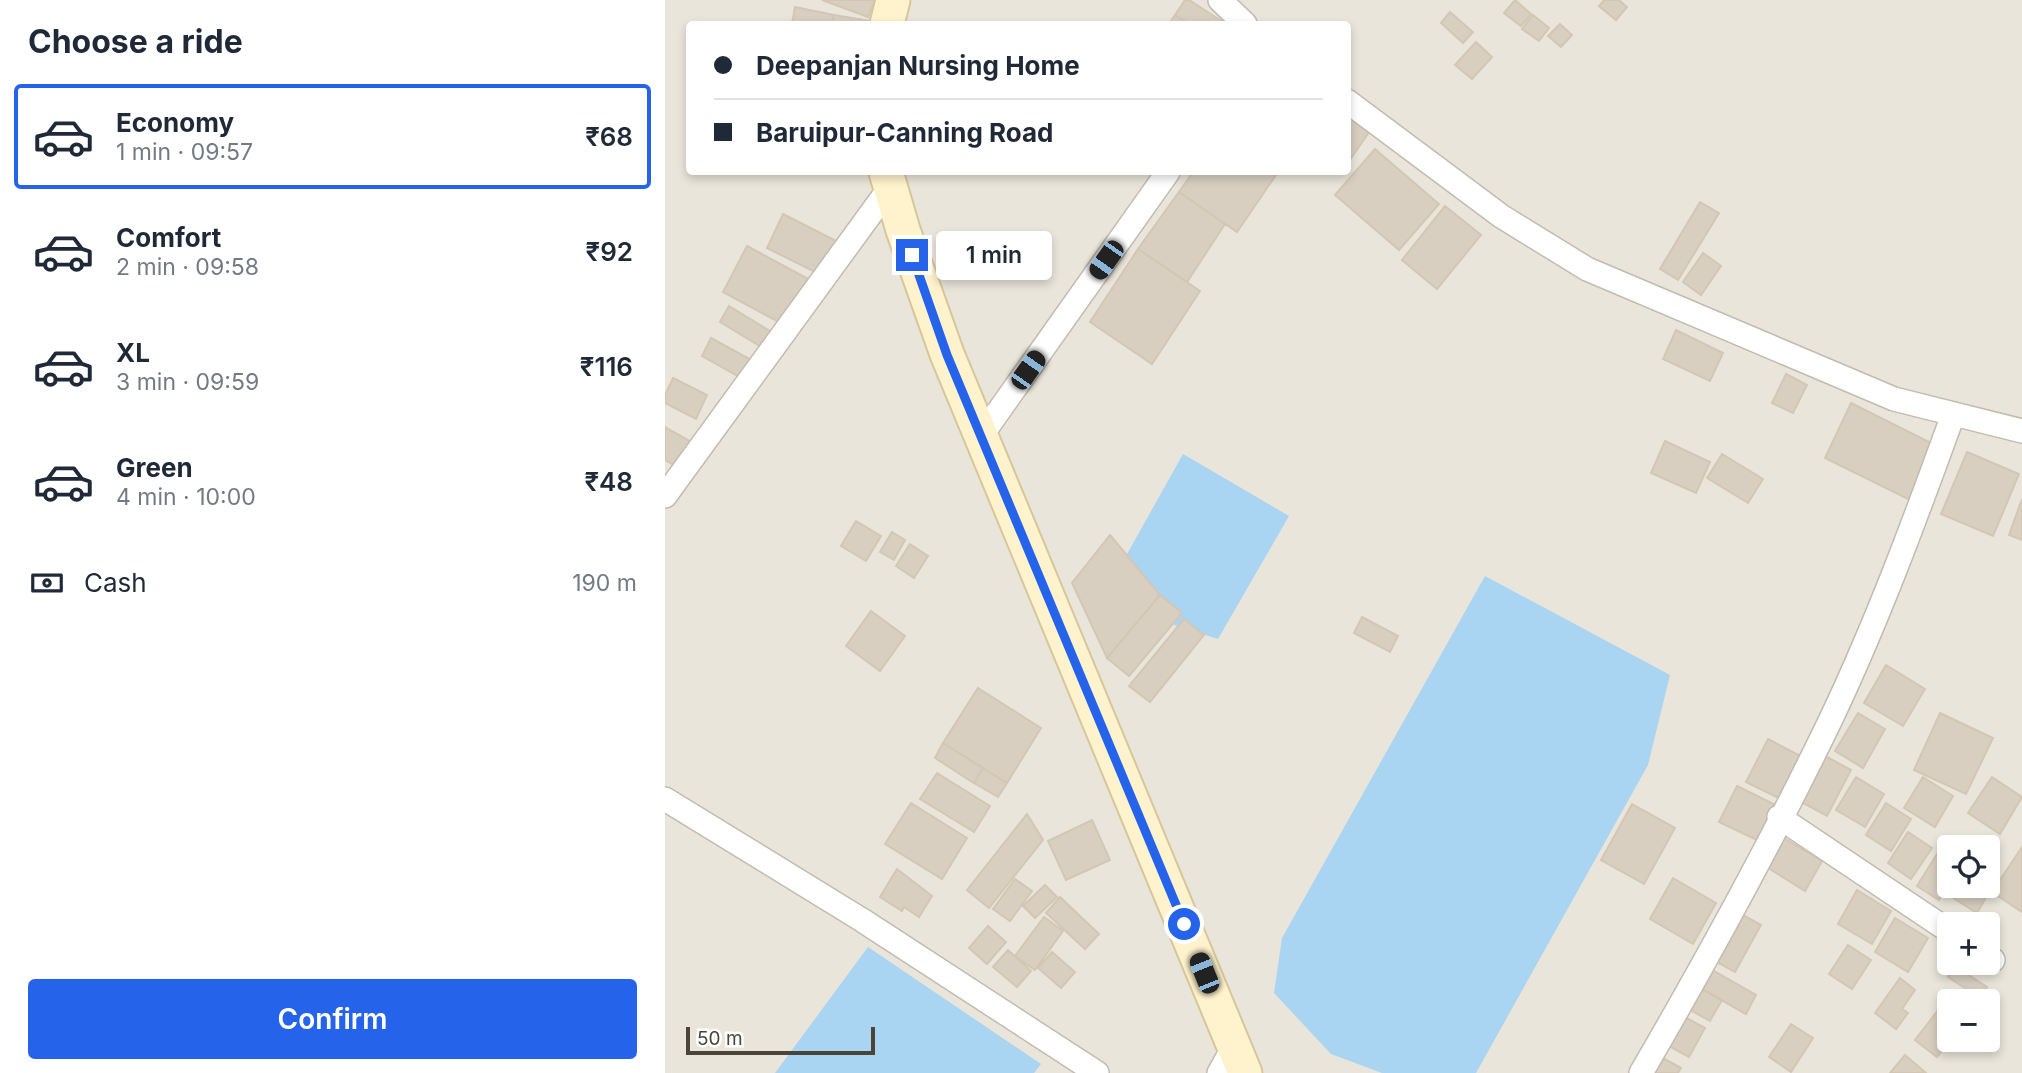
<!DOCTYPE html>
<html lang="en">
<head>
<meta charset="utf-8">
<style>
  body { margin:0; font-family:Inter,sans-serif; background:#f6f6f7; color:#1f2937; height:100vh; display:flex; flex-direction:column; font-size:26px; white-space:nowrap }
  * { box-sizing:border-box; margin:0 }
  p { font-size:23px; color:#747a83 }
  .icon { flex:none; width:38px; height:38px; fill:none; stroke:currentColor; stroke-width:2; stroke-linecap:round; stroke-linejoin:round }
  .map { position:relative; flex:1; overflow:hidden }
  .panel { display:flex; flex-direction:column; background:#fff; width:665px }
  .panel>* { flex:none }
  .hud { position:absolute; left:21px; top:21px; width:665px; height:154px; border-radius:7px; box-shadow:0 4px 10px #0003; display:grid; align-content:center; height:154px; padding:0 28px; background:#fff }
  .controls { position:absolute; left:1272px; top:835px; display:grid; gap:14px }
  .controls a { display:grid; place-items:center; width:63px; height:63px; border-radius:7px; background:#fff; box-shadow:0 4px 10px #0003; font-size:35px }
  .scale { position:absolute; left:21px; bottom:18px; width:189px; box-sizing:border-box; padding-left:7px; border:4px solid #4b4439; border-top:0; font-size:19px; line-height:24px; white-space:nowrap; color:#4b4439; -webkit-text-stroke:5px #fff; paint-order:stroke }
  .end { position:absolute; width:32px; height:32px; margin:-16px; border:9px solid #2563eb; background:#fff; box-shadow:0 0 0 4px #fff }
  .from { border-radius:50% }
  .bubble { position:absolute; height:49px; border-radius:7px; background:#fff; box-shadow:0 4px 10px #0003; font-size:23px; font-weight:600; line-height:49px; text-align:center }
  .car { position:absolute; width:21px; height:42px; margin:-21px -10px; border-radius:9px; box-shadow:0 0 5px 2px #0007; background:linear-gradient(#222 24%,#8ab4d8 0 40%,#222 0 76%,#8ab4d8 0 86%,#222 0) }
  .hud b { display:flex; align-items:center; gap:24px; height:66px; font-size:26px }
  .hud b+b { border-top:2px solid #e0e1e3 }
  .hud i { width:18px; height:18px; background:#1f2937 }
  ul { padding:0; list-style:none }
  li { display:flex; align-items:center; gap:21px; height:105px; margin:0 14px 10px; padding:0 14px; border:4px solid transparent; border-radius:7px }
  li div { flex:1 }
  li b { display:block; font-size:26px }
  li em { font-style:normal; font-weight:600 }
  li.current { border-color:#2563eb }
  li>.icon { width:63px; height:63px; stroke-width:1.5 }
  h2 { padding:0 28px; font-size:32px; line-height:84px }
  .pay { display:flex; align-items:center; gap:18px; height:77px; padding:0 28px; font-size:26px }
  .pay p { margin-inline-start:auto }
  .button { display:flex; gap:14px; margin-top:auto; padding:14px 28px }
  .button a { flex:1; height:80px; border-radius:7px; background:#2563eb; color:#fff; font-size:28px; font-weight:600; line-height:80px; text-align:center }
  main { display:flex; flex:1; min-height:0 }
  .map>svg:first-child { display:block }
  .residential { fill:#eae5da; fill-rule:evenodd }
  .water { fill:#a9d4f2 }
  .building { fill:#d8cfc1; stroke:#d3c7b4; stroke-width:2 }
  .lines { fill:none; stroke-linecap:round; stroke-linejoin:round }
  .street-casing { stroke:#c2bbae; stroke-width:26 }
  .secondary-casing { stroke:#d6c79b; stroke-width:37 }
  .street { stroke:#fff; stroke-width:23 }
  .secondary { stroke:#fff3cd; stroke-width:33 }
  .route { stroke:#2563eb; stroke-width:9 }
</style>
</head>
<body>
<main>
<section class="panel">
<h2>Choose a ride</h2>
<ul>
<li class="current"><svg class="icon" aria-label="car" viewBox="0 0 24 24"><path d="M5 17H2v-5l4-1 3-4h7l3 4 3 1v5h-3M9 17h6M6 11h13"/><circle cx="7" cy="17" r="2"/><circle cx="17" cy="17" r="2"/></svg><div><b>Economy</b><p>1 min · 09:57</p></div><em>₹68</em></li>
<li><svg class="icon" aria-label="car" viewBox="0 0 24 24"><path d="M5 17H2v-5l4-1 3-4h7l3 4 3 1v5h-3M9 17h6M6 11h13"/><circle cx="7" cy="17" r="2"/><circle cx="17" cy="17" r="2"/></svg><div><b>Comfort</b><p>2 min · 09:58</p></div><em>₹92</em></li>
<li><svg class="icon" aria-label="car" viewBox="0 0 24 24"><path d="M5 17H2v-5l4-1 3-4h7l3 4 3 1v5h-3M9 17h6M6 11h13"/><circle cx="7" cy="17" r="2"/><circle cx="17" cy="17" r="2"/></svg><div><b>XL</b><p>3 min · 09:59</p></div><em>₹116</em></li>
<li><svg class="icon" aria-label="car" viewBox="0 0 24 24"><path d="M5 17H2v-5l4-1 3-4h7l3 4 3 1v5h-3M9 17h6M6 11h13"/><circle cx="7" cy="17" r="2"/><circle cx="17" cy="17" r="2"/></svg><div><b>Green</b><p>4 min · 10:00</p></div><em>₹48</em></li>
</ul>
<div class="pay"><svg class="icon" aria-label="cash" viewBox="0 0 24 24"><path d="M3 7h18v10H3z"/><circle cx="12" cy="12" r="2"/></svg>Cash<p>190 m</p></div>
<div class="button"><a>Confirm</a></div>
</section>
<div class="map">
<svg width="1357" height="1073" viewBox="0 0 1357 1073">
  <rect width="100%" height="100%" fill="#f6f3ec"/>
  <path class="residential" d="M0 0H1357V1073H0ZM24 24H682V172H24ZM1284 847H1323V886H1284ZM1284 924H1323V962H1284ZM1284 1001H1323V1040H1284Z"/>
  <path class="water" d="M518 454 624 516 553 639 481 616 452 572Z
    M820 576 1005 675 983 765 811 1073H717L666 1054 609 993 617 938Z
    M203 947 376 1064 369 1073H110Z"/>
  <path class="building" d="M157 0H210L203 17Z
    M520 0H524L561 24H525L510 15Z
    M850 0 866 14 856 26 839 13Z
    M939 0H954L962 7 951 20 934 6Z
    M130 7 169 15 167 24H127Z
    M785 12 808 32 798 43 776 23Z
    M169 15 205 21 204 24H167Z
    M510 15 525 24H504Z
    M868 15 884 28 874 41 857 29Z
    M895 24 907 35 896 47 883 36Z
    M811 42 827 57 807 79 790 65Z
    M682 106 709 125 682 164Z
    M710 149 774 204 734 250 670 195Z
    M528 172H613L572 232 514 192Z
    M514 192 560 224 522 282 473 249Z
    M1035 202 1054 213 1013 280 995 269Z
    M780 206 816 235 772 289 737 260Z
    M118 214 175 243 158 276 102 248Z
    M82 246 147 281 123 327 58 292Z
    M473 249 535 291 487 364 425 322Z
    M1038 253 1056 266 1036 295 1018 282Z
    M64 306 113 336 103 351 55 322Z
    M1011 330 1058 353 1045 381 998 359Z
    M46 338 88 361 78 379 37 356Z
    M1121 374 1142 385 1128 413 1107 403Z
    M8 378 42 395 31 419 0 403V395Z
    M1186 403 1272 446 1245 500 1160 458Z
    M0 427 28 443 14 468 0 460Z
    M1000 441 1045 462 1031 493 986 473Z
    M1302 452 1354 474 1328 536 1276 514Z
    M1057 454 1098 479 1083 503 1042 478Z
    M1357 499V540L1344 535Z
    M191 521 216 536 201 561 176 546Z
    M227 532 240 540 229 560 215 552Z
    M445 535 495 595 442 658 407 583Z
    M245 544 263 556 249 578 231 566Z
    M495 595 517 613 464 676 442 658Z
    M206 611 240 636 215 671 181 646Z
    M697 617 733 636 725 652 689 633Z
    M519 619 539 635 485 702 464 686Z
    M1221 665 1260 689 1238 726 1199 703Z
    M313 688 376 728 342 783 278 743Z
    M1193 713 1220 729 1198 768 1170 751Z
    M1275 713 1328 738 1301 794 1249 770Z
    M1103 739 1141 759 1120 801 1081 782Z
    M278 743 318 768 309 783 270 758Z
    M1153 752 1186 770 1162 816 1129 798Z
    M318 768 342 783 333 797 309 783Z
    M272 773 325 806 309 832 255 799Z
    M1191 777 1219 794 1200 827 1171 810Z
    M1258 777 1288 796 1270 827 1239 808Z
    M1327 777 1357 797 1335 834 1303 813Z
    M1072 786 1115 807 1098 843 1054 822Z
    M246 803 302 838 277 879 220 844Z
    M1221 803 1246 819 1226 851 1201 835Z
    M967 804 1010 828 979 884 936 860Z
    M362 814 378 840 324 908 302 890Z
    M427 820 445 860 401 880 383 841Z
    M1243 832 1267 848 1246 879 1223 863Z
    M1117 837 1157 861 1140 891 1100 866Z
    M1279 843 1285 847 1284 884 1274 900 1252 886Z
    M1357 847V912L1327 892Z
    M232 869 267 896 254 917 239 907 237 911 215 897Z
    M1008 878 1051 903 1028 944 985 919Z
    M350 879 367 891 345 921 328 909Z
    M1323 884 1327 887 1312 913 1285 896 1292 886Z
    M380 885 392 897 370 918 358 906Z
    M1192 890 1226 911 1207 944 1173 924Z
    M395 897 434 934 420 949 381 913Z
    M1074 913 1096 925 1070 972 1048 960Z
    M379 917 398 931 370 970 350 956Z
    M1230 918 1263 938 1243 972 1210 952Z
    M323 926 341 942 322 964 304 948Z
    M1183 945 1206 960 1187 989 1164 974Z
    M343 950 366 971 352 987 328 967Z
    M387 952 410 972 396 988 373 968Z
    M1290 966 1322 987 1315 998 1283 977Z
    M1042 967 1091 995 1081 1014 1032 986Z
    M1235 978 1250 990 1237 1009 1243 1013 1231 1029 1210 1013Z
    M1032 986 1057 1000 1045 1021 1020 1007Z
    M1274 1009 1284 1017 1285 1040 1272 1057 1250 1040Z
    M1016 1015 1040 1028 1024 1057 1000 1044Z
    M1126 1024 1148 1038 1126 1072 1104 1057Z
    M1240 1055 1261 1073H1225Z
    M994 1056 1016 1068 1013 1073H984Z"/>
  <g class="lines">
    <defs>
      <path id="street" d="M555 0 580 24
        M682 101 836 216 922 269 1229 399 1357 431
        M316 436 503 172
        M0 496 226 186
        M0 799 197 920 432 1073
        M1114 817 1284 931
        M1323 957 1328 960
        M554 1073 569 1046
        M976 1073C1043 958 1108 839 1166 719 1213 620 1251 517 1288 415"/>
      <path id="secondary" d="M222 24 228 0
        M221 172 238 230 282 354 580 1073"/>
    </defs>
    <use href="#street" class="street-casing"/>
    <use href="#secondary" class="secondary-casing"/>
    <use href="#street" class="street"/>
    <use href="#secondary" class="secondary"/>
  </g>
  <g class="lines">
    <path class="route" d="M247 255 282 355 519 924"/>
  </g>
</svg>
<div class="controls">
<a><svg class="icon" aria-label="locate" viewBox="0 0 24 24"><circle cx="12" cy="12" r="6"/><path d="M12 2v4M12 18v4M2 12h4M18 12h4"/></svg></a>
<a>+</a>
<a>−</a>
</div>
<div class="scale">50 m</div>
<i class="end from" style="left:519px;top:924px"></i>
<i class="end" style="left:247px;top:255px"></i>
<div class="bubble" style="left:271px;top:231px;width:116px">1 min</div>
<i class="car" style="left:441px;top:260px;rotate:215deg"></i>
<i class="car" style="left:363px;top:370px;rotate:35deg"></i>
<i class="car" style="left:539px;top:973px;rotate:338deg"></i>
<div class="hud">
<b><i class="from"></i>Deepanjan Nursing Home</b>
<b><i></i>Baruipur-Canning Road</b>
</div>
</div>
</main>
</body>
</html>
